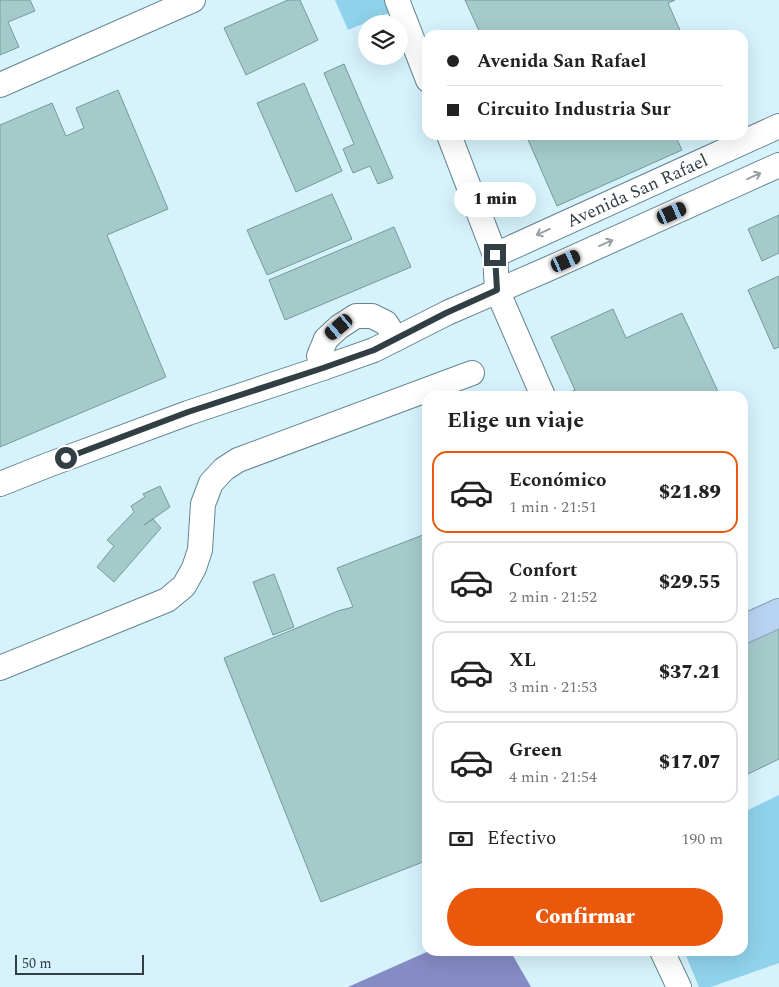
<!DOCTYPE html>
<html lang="es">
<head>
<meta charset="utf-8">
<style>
  body { margin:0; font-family:Spectral,serif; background:#f6f6f6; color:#222; height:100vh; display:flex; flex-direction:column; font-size:19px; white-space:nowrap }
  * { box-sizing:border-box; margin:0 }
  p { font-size:16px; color:#767676 }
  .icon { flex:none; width:28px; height:28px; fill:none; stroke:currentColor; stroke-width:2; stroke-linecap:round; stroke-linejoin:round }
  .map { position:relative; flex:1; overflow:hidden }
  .sheet { position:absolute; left:422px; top:391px; width:326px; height:565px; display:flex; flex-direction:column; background:#fff; border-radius:15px; box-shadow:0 5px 20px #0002 }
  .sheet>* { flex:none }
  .guide { position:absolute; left:422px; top:30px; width:326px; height:110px; border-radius:15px; box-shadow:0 5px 20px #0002; display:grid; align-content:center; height:110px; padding:0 25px; background:#fff }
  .tools { position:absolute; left:358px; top:15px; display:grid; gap:10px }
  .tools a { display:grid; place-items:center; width:50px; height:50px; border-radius:50%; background:#fff; box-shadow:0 5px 20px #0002; font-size:25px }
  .scale { position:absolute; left:15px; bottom:12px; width:129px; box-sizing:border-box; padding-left:5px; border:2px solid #313f44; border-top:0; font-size:14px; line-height:18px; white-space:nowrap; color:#313f44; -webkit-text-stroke:4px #d6f2fc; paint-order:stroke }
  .end { position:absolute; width:22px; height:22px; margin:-11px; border:6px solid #313f44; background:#fff; box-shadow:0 0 0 2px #fff }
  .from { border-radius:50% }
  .bubble { position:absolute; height:35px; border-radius:18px; background:#fff; box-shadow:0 5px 20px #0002; font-size:16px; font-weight:800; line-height:35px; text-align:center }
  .car { position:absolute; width:15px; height:30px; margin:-15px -8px; border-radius:6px; box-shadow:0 0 4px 1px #0007; background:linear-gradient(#222 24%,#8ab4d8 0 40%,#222 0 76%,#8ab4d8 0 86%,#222 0) }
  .guide b { display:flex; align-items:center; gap:18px; height:48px; font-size:19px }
  .guide b+b { border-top:1px solid #e0e0e0 }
  .guide i { width:12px; height:12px; background:#222 }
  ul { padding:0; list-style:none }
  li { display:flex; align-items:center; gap:15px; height:82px; margin:0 10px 8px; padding:0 15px; border:2px solid #e0e0e0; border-radius:15px }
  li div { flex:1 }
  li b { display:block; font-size:19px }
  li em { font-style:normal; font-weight:800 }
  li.current { border-color:#ea580c }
  li>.icon { width:45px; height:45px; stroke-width:1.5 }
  h2 { padding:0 25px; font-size:22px; line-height:60px }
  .pay { display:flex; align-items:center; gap:12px; height:55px; padding:0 25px; font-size:19px }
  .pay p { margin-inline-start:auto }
  .action { display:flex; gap:10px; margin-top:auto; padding:10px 25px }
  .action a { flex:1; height:58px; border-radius:30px; background:#ea580c; color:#fff; font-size:20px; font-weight:800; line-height:58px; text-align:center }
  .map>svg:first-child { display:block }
  .green { fill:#90d2eb }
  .water { fill:#858bc4 }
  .building { fill:#a5caca; stroke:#759a99 }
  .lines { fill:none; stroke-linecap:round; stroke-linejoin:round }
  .minor-casing { stroke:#658591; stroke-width:26 }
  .highway-casing { stroke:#899fb5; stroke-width:30 }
  .minor { stroke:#fff; stroke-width:24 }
  .highway { stroke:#b8d3f2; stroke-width:28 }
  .oneway { stroke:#989fa2 }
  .route { stroke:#313f44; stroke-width:6 }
  .labels { text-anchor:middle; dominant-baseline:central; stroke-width:5; stroke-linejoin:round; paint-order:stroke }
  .street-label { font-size:18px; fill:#313f44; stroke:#d6f2fc }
</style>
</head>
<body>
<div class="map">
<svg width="779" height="987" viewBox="0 0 779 987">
  <rect width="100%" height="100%" fill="#d6f2fc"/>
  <path class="green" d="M335 0H384L389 13 348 30Z
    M779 795V963L711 987H699L684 951H744V812Z"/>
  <path class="water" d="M429 951H509L512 954 531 987H348Z"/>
  <path class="building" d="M0 0H30L35 11 8 22 19 47 0 55Z
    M288 0H300L318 40 246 75 224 28Z
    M465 0H675L668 3 682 35H481Z
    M344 64 393 178 378 184 370 166 353 173 343 149 354 144 324 73Z
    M304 83 342 171 296 192 257 103Z
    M118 90 168 209 107 235 166 377 0 447V125L52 103 66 136 84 128 76 108Z
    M526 135H675L682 150 557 206Z
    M332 194 352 239 267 275 247 230Z
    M779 215V253L762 261 748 229Z
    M394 227 411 267 285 320 269 280Z
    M779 276V347L774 349 748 290Z
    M613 309 626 338 682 313 720 396H561L575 390 551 337Z
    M160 486 170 507 144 525 153 519 161 528 114 582 97 567 114 546 107 540 134 512 131 506 145 497 143 494Z
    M428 533V860L321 902 224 658 338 611 353 607 337 568Z
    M274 574 294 627 273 635 253 582Z
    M778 627 779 629V759L746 775 744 770V643Z"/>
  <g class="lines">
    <defs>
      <g id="minor">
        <path d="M397 0 428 80"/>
        <path d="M0 85 193 0"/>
        <path d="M449 135 495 255 497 290 543 396"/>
        <path id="s1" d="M495 255 779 126"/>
        <path d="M323 368 319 356 326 339 339 327 356 316H372L386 323 396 339"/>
        <path d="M0 484 48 465 188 413 323 368 374 350 447 313 548 269 779 165"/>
        <path d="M0 668 167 600 184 586 194 568 200 550 203 504 211 483 224 469 238 460 472 373"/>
        <path d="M662 951 679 987"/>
      </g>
      <path id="highway" d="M744 629 779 613"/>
    </defs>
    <use href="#minor" class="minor-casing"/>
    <use href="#highway" class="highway-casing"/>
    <use href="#minor" class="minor"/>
    <use href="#highway" class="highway"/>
  </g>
  <defs><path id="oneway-shaft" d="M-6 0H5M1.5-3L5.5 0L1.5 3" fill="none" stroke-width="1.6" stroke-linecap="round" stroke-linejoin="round" transform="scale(1.25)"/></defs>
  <g class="oneway">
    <use href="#oneway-shaft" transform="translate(754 176) rotate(-24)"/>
    <use href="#oneway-shaft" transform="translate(543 232) rotate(156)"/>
    <use href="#oneway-shaft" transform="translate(606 243) rotate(-24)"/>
  </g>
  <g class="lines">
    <path class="route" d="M66 458 188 412 323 368 374 350 446 313 497 290 495 255"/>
  </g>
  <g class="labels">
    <g class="street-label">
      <text stroke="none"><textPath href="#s1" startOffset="156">Avenida San Rafael</textPath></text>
    </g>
  </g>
</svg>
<div class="tools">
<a><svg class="icon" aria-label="layers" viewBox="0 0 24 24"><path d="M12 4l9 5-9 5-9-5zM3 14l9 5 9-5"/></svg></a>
</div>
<div class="scale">50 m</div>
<i class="end from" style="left:66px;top:458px"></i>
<i class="end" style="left:495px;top:255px"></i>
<div class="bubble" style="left:454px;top:182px;width:82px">1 min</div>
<i class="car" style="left:672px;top:213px;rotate:66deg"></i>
<i class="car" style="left:566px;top:261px;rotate:66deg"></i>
<i class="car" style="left:339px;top:327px;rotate:230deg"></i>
<div class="guide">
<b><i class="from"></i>Avenida San Rafael</b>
<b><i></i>Circuito Industria Sur</b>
</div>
<section class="sheet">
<h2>Elige un viaje</h2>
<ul>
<li class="current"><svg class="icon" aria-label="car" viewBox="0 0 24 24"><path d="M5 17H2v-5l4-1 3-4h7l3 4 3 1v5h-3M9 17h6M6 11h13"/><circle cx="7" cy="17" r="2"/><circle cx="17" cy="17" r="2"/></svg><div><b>Económico</b><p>1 min · 21:51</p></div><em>$21.89</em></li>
<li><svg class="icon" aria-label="car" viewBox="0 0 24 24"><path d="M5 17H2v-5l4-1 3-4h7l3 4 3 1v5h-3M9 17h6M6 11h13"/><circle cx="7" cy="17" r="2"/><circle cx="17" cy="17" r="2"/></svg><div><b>Confort</b><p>2 min · 21:52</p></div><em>$29.55</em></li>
<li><svg class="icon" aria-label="car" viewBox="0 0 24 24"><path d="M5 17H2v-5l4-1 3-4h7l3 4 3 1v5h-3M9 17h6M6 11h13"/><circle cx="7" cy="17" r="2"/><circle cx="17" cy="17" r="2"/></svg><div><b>XL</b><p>3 min · 21:53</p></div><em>$37.21</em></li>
<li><svg class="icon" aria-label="car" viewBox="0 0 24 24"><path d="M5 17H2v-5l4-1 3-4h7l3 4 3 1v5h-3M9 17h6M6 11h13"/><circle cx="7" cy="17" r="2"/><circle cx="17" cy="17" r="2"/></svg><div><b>Green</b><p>4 min · 21:54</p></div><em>$17.07</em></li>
</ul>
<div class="pay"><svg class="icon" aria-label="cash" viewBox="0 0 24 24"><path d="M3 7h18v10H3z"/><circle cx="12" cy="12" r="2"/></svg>Efectivo<p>190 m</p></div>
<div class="action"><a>Confirmar</a></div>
</section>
</div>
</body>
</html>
